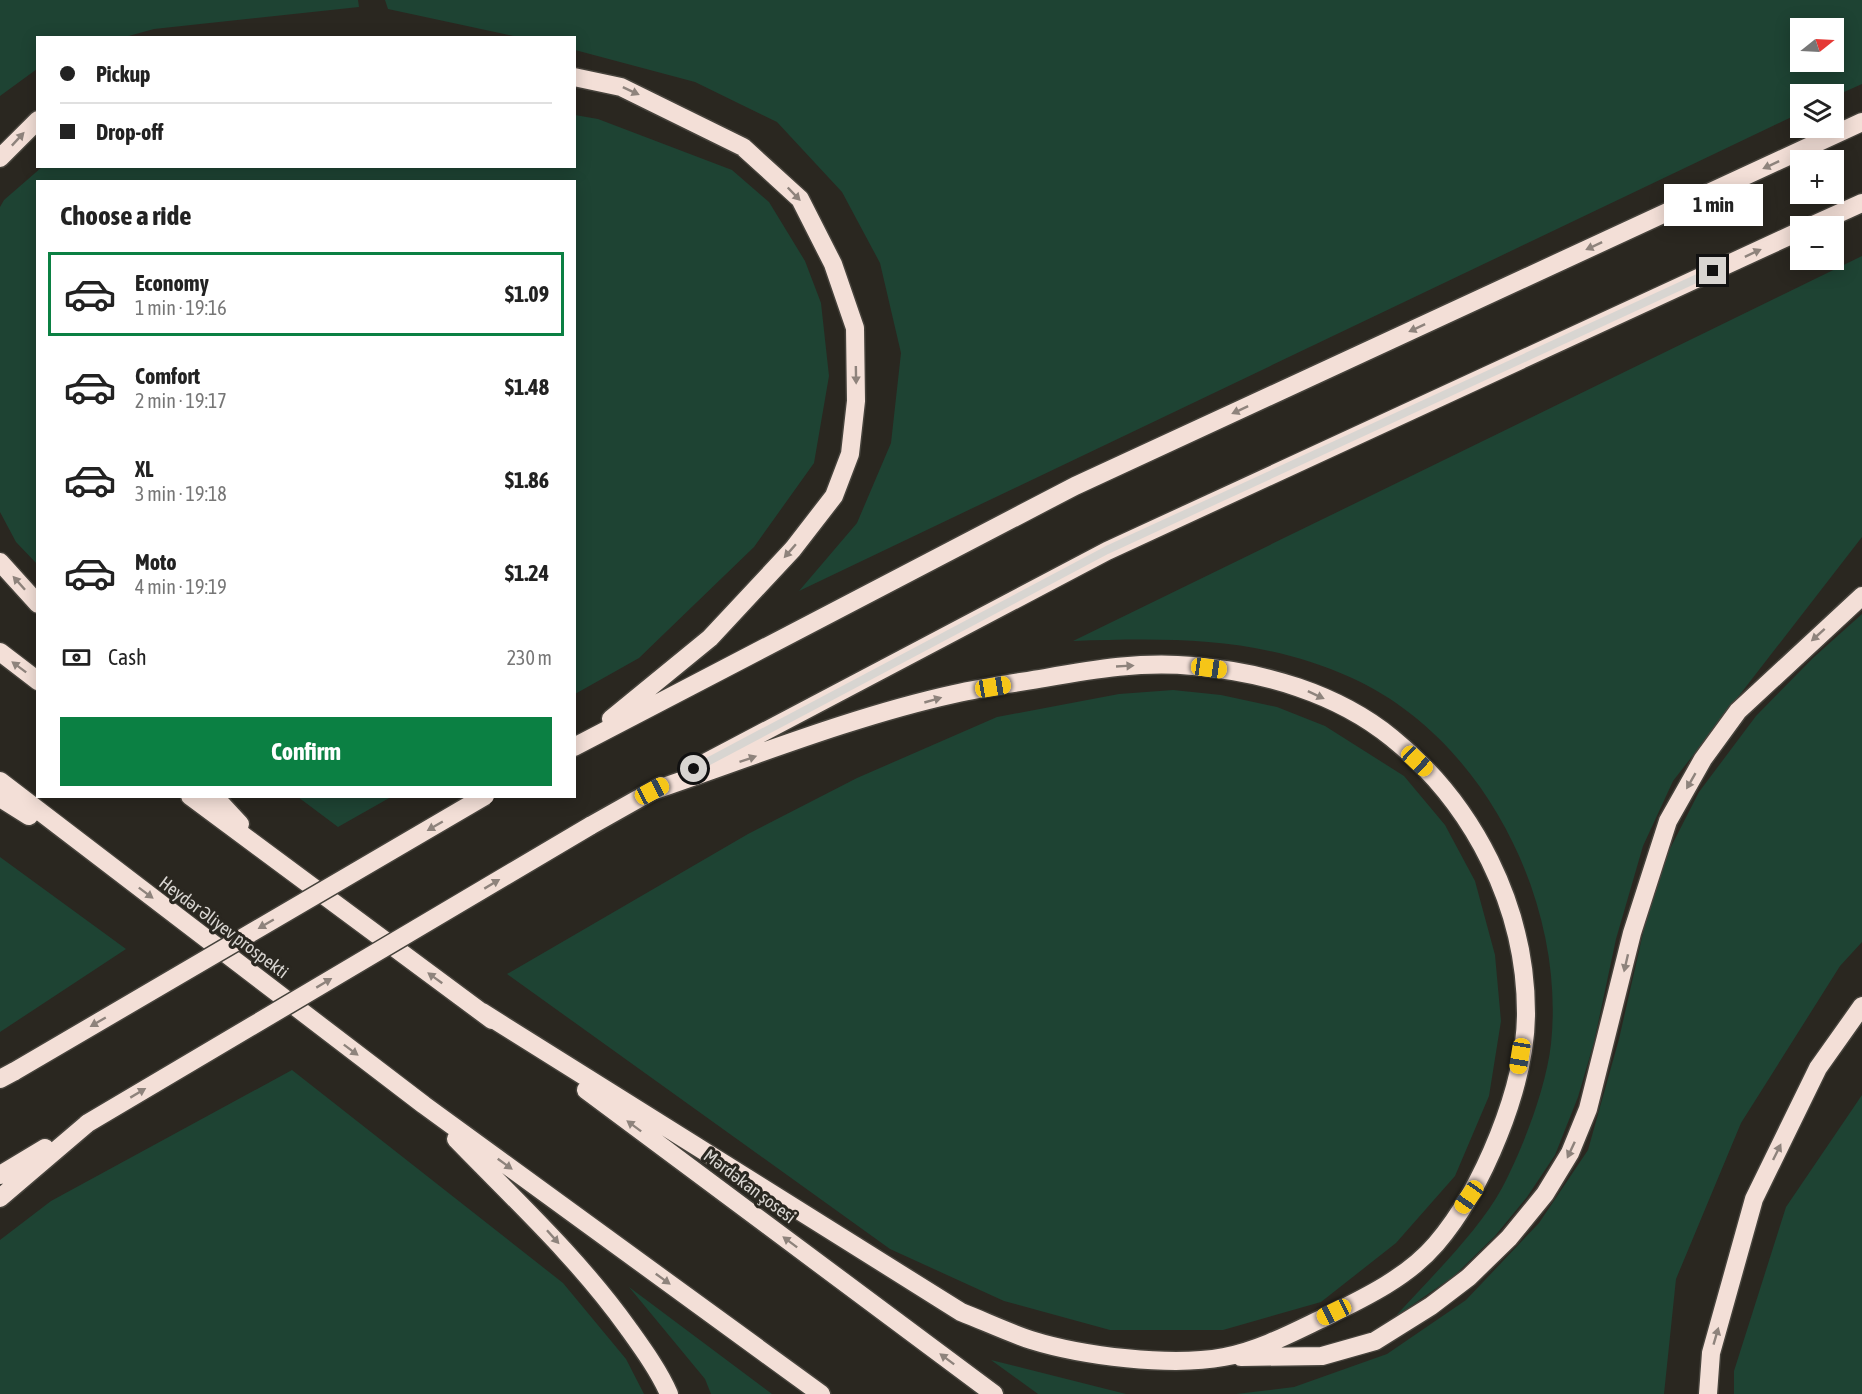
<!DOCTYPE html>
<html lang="en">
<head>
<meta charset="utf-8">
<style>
  body { margin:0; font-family:"Asap Condensed",sans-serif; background:#f2f2f2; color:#222; height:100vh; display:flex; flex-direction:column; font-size:22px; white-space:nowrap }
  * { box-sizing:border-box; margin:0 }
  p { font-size:20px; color:#767676 }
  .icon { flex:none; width:33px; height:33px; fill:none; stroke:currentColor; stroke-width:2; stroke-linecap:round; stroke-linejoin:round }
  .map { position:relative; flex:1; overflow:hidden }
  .sheet { position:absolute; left:36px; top:180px; width:540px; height:618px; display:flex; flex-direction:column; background:#fff; border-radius:0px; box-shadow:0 3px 15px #0003 }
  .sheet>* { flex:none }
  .hud { position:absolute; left:36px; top:36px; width:540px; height:132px; border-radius:0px; box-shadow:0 3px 15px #0003; display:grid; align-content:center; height:132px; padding:0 24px; background:#fff }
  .needle { width:39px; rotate:72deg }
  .tools { position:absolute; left:1790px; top:18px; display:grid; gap:12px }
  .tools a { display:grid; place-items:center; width:54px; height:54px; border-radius:0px; background:#fff; box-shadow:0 3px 15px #0003; font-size:30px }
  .end { position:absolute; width:27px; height:27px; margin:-14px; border:8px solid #d8d5d1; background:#111; box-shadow:0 0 0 3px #111 }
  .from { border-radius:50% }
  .bubble { position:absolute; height:42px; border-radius:0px; background:#fff; box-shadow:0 3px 15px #0003; font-size:20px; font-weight:700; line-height:42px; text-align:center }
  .car { position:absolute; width:18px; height:36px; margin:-18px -9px; border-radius:8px; box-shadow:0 0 4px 2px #0007; background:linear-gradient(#f5c518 24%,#345 0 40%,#f5c518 0 76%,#345 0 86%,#f5c518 0) }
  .hud b { display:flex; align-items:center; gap:21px; height:57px; font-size:22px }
  .hud b+b { border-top:2px solid #e0e0e0 }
  .hud i { width:15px; height:15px; background:#222 }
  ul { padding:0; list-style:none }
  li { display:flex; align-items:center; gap:18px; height:84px; margin:0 12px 9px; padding:0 12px; border:3px solid transparent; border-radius:0px }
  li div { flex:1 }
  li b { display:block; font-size:22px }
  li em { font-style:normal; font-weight:700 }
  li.selected { border-color:#0b8043 }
  li>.icon { width:54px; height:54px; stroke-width:1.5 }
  h2 { padding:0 24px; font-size:27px; line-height:72px }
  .pay { display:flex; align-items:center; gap:15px; height:66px; padding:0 24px; font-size:22px }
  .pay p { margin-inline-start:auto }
  .cta { display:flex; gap:12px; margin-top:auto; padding:12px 24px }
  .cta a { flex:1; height:69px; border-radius:0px; background:#0b8043; color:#fff; font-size:24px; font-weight:700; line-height:69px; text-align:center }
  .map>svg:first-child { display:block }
  .green { fill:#1e4333; fill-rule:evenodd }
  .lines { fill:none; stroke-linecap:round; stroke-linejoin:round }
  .highway-casing { stroke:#46433c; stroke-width:21 }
  .highway { stroke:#f3dfd7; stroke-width:18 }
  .highway-bridge-casing { stroke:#46433c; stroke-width:21; stroke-linecap:butt }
  .highway-bridge { stroke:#f3dfd7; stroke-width:18 }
  .oneway { fill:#8e837c }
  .route { stroke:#d8d5d1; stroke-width:8 }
  .labels { text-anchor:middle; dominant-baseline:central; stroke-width:6; stroke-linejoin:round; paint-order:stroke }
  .street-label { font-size:18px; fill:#d8d5d1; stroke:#2a2720 }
</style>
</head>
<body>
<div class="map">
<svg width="1862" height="1394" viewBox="0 0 1862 1394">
  <rect width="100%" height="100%" fill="#2a2720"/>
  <path class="green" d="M0 0H358L359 7 154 29 125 37 38 38 37 69 0 96Z
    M385 0H1862V84L1833 97V94H1800V113L799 591 857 523 891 443 901 353 880 263 842 192 777 122 695 82 575 50 574 38 518 37 388 9ZM1833 28V62H1800V28Z
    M575 115 598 119 732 170 769 202 805 261 821 303 829 376 814 463 754 547 639 658 575 694 574 182H38L37 564 16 542 0 512V207L4 200 42 167 574 166Z
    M1862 256V537L1673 781 1643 846 1616 939 1594 1042 1578 1097 1555 1155 1527 1197 1495 1236 1454 1276 1395 1317C1428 1280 1479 1231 1502 1188 1523 1148 1546 1088 1551 1044 1566 902 1484 738 1352 678 1259 636 1172 638 1073 641Z
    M1862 614V942L1840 966 1741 1123 1676 1279 1664 1394H1236L1294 1387 1387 1354 1466 1300 1539 1223 1588 1150 1619 1039 1656 876 1699 792 1756 716 1813 658Z
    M1173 690 1221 695 1277 707 1325 726 1404 776 1445 825 1475 881 1495 955 1501 1021 1489 1096 1455 1176 1396 1243 1321 1302 1223 1330H1110L1004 1301 890 1249 507 974 748 834 857 778 997 717 1119 694Z
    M298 797H391L338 827Z
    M0 857 126 949 0 1032Z
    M292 1070 563 1283 626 1359 644 1394H0V1240L51 1201Z
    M1862 1095V1394H1734V1371L1786 1207Z
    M629 1287 772 1394H711L705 1379Z
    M991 1360 1126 1394H1038Z"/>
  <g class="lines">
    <defs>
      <path id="highway" d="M574 77 621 87 743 147 800 199 833 264 855 328 856 401 850 454 834 496 793 549 710 638 611 719
        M0 158 38 120
        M1811 226 1862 203
        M0 562 38 604
        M0 652 38 681
        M574 747 1075 486 1862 122
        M699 766 1107 551 1800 231
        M0 781 424 1105 821 1394
        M190 796 492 1020
        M214 796 240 824
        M0 798 29 816
        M590 826 661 786
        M482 1012 961 1312C984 1321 1007 1332 1031 1340 1082 1356 1171 1367 1224 1357 1257 1351 1290 1334 1319 1320 1360 1300 1406 1279 1436 1244 1483 1189 1526 1086 1526 1013 1526 907 1474 804 1392 738 1337 693 1263 672 1193 666 1143 661 1095 669 1045 678 1015 683 984 687 954 694 854 716 749 758 652 791
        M0 1079 15 1071
        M586 1090 994 1394
        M456 1139C516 1201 578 1258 628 1328 643 1349 659 1371 669 1394
        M0 1175 45 1148
        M0 1198 88 1123
        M1241 1357 1322 1356 1375 1341 1431 1306 1469 1277 1509 1238 1545 1194 1570 1153 1588 1109 1632 933 1668 821 1703 759 1738 711 1862 596
        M1708 1394 1711 1353 1754 1199 1818 1068 1862 1006"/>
    </defs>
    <use href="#highway" class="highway-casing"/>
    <use href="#highway" class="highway"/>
    <defs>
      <path id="highway-bridge" d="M15 1071 485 796
        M88 1123 590 826"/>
    </defs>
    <use href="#highway-bridge" class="highway-bridge-casing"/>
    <use href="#highway-bridge" class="highway-bridge"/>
  </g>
  <defs><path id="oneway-solid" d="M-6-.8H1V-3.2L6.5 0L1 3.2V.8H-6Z" transform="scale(1.5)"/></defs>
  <g class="oneway">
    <use href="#oneway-solid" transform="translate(631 91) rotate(25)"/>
    <use href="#oneway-solid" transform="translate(18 139) rotate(-47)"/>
    <use href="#oneway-solid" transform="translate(1771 165) rotate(155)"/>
    <use href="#oneway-solid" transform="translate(794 194) rotate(46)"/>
    <use href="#oneway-solid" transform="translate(1594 246) rotate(155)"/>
    <use href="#oneway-solid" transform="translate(1753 253) rotate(-25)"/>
    <use href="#oneway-solid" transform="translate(1417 328) rotate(155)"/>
    <use href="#oneway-solid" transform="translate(856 375) rotate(89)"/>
    <use href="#oneway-solid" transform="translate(1240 410) rotate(155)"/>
    <use href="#oneway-solid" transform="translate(790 551) rotate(131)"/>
    <use href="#oneway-solid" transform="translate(19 583) rotate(-132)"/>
    <use href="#oneway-solid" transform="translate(1818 635) rotate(138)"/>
    <use href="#oneway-solid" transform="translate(1125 666) rotate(-3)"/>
    <use href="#oneway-solid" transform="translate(19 667) rotate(-143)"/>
    <use href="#oneway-solid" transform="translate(1316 695) rotate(25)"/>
    <use href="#oneway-solid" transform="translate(933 700) rotate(-16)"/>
    <use href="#oneway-solid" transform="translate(748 759) rotate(-19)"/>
    <use href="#oneway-solid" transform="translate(1691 781) rotate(120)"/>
    <use href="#oneway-solid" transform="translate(435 826) rotate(150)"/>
    <use href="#oneway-solid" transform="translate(492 884) rotate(-31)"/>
    <use href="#oneway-solid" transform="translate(146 893) rotate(37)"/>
    <use href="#oneway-solid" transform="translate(266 924) rotate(150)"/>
    <use href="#oneway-solid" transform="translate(1626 963) rotate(103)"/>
    <use href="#oneway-solid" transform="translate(435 978) rotate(-144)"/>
    <use href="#oneway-solid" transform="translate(324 983) rotate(-31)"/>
    <use href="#oneway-solid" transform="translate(98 1022) rotate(150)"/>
    <use href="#oneway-solid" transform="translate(351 1050) rotate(37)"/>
    <use href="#oneway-solid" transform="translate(138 1093) rotate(-31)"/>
    <use href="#oneway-solid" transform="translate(634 1126) rotate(-143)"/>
    <use href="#oneway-solid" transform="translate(1571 1150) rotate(115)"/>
    <use href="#oneway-solid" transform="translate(1777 1152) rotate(-64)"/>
    <use href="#oneway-solid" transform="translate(505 1164) rotate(36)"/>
    <use href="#oneway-solid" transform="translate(553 1237) rotate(48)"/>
    <use href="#oneway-solid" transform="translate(790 1242) rotate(-143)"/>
    <use href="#oneway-solid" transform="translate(663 1279) rotate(36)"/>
    <use href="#oneway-solid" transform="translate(1716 1336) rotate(-74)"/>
    <use href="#oneway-solid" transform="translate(947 1359) rotate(-143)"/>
  </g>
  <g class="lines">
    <path class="route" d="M694 769 1107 550 1713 271"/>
  </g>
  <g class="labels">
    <g class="street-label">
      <text transform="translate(224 927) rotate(37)">Heydər Əliyev prospekti</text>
      <text transform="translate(750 1186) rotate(37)">Mərdəkan şosesi</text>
    </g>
  </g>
</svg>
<div class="tools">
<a><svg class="needle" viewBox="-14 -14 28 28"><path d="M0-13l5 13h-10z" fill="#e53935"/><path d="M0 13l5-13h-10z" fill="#767676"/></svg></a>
<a><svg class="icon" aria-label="layers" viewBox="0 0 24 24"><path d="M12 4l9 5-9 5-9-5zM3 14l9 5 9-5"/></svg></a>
<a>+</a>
<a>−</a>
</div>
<i class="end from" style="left:694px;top:769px"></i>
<i class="end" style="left:1713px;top:271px"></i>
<div class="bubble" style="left:1664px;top:184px;width:99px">1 min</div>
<i class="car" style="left:1209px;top:668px;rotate:98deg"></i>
<i class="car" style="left:993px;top:687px;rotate:80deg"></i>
<i class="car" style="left:1417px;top:761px;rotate:133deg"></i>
<i class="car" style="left:652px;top:791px;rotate:62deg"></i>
<i class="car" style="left:1520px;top:1056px;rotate:189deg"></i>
<i class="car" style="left:1469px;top:1197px;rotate:215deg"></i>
<i class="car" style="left:1334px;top:1312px;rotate:244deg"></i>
<div class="hud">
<b><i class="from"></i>Pickup</b>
<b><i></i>Drop-off</b>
</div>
<section class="sheet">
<h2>Choose a ride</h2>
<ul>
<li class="selected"><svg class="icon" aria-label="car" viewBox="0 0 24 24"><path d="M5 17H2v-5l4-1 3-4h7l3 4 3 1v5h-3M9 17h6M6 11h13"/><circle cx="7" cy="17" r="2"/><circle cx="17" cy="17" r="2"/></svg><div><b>Economy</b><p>1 min · 19:16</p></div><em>$1.09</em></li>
<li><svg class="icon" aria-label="car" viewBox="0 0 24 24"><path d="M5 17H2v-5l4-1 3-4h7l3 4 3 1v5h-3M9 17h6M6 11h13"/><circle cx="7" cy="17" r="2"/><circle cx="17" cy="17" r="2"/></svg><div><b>Comfort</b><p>2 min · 19:17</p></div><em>$1.48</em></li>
<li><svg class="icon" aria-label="car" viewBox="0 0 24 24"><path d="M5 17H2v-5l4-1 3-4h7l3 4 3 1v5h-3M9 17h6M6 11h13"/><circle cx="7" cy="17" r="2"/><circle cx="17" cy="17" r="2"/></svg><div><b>XL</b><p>3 min · 19:18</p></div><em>$1.86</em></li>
<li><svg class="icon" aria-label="car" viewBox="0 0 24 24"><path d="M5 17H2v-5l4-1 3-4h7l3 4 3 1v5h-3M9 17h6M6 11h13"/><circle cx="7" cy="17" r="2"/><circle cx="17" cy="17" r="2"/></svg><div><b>Moto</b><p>4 min · 19:19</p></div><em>$1.24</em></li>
</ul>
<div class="pay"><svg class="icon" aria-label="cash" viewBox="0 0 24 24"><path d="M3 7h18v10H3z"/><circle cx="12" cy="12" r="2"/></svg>Cash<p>230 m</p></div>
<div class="cta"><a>Confirm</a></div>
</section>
</div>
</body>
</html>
